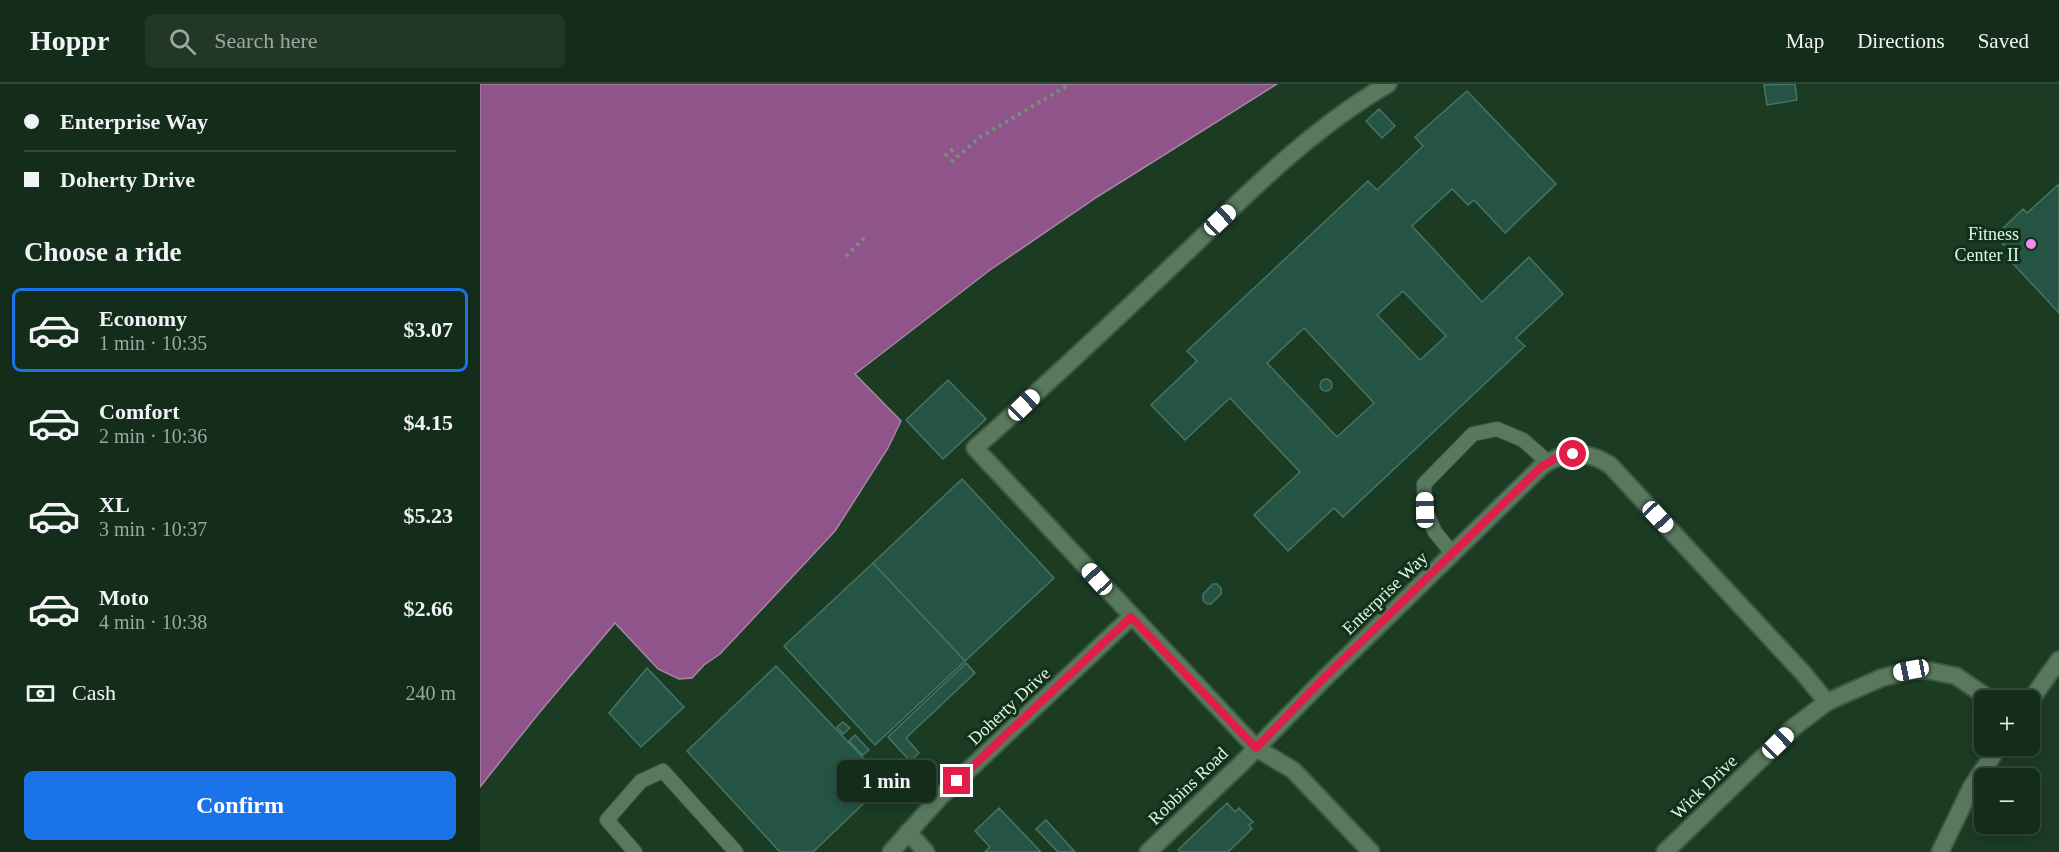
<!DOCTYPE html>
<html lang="en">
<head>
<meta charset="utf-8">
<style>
  body { margin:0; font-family:"Times New Roman",serif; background:#213827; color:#f1f3f6; height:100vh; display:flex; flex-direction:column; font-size:22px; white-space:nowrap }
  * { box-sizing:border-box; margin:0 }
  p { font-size:20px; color:#9da7a2 }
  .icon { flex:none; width:33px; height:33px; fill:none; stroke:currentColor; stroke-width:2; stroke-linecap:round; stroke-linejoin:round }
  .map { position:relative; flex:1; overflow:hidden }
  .details { display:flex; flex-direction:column; background:#142c1a; width:480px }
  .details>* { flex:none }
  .hud { display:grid; align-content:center; height:132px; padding:0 24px; background:#142c1a }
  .buttons { position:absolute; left:1494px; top:606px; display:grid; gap:12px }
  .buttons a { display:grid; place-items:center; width:66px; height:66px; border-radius:9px; background:#142c1a; box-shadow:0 3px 9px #0003,0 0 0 2px #334839; font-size:30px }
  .end { position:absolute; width:27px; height:27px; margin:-14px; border:8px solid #e11d48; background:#fff; box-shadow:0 0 0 3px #fff }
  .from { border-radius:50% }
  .bubble { position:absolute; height:42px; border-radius:9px; background:#142c1a; box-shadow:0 3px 9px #0003,0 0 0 2px #334839; font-size:20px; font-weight:800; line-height:42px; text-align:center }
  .car { position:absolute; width:18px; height:36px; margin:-18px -9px; border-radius:8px; box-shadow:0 0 4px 2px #0007; background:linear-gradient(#fff 24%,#345 0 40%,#fff 0 76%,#345 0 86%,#fff 0) }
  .hud b { display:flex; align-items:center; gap:21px; height:57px; font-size:22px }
  .hud b+b { border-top:2px solid #334839 }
  .hud i { width:15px; height:15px; background:#f1f3f6 }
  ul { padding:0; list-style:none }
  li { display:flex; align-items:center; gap:18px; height:84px; margin:0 12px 9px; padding:0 12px; border:3px solid transparent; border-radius:9px }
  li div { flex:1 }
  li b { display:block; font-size:22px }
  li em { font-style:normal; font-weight:800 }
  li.active { border-color:#1a73e8 }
  li>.icon { width:54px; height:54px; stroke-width:1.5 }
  h2 { padding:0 24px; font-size:27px; line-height:72px }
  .pay { display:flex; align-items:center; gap:15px; height:66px; padding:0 24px; font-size:22px }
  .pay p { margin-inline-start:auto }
  .primary-button { display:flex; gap:12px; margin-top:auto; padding:12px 24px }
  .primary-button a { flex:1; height:69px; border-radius:9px; background:#1a73e8; color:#fff; font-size:24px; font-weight:800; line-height:69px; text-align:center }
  header { display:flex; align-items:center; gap:36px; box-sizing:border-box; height:84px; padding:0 30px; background:#142c1a; border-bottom:2px solid #334839 }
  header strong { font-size:28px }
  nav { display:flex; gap:33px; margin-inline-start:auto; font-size:21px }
  .search { width:420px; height:54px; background:#213827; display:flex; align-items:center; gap:15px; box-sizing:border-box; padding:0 21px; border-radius:9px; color:#9da7a2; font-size:22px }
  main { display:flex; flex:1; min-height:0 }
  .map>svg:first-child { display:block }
  .water { fill:#8f548a; stroke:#a884a5; stroke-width:1.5 }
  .building { fill:#255344; stroke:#477565; stroke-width:1.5; fill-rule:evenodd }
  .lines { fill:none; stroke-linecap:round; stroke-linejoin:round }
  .service-casing { stroke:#3c5844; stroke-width:16 }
  .minor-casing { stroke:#3c5844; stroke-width:20 }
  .tertiary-casing { stroke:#3c5844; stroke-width:20 }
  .path { stroke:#76907b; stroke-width:4; stroke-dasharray:3 4.5; stroke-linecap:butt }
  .service { stroke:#58795e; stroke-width:14 }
  .minor { stroke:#58795e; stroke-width:16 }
  .tertiary { stroke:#58795e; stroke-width:16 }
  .route { stroke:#e11d48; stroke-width:8 }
  .poi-dot { fill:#f689ed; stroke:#113019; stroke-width:2 }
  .labels { text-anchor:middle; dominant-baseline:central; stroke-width:6; stroke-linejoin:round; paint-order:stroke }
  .poi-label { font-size:18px; fill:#e2f5e5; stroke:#113019; text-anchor:end }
  .street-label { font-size:18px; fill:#e2f5e5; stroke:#113019 }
</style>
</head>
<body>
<header>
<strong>Hoppr</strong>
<div class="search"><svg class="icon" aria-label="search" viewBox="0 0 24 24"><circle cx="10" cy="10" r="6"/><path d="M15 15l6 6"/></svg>Search here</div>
<nav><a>Map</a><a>Directions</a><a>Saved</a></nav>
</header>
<main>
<section class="details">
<div class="hud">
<b><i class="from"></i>Enterprise Way</b>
<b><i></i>Doherty Drive</b>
</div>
<h2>Choose a ride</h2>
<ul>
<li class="active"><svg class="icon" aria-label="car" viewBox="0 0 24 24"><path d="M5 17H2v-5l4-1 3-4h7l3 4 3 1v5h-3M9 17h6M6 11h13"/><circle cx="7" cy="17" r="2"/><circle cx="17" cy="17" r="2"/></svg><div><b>Economy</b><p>1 min · 10:35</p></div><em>$3.07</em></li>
<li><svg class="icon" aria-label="car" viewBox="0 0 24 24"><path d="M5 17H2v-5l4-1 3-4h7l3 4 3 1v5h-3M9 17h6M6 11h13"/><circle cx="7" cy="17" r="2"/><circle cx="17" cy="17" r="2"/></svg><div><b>Comfort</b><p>2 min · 10:36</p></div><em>$4.15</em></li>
<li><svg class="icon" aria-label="car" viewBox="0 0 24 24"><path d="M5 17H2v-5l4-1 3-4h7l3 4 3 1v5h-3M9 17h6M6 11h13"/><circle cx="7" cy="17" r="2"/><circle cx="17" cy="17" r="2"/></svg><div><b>XL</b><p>3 min · 10:37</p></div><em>$5.23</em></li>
<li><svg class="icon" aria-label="car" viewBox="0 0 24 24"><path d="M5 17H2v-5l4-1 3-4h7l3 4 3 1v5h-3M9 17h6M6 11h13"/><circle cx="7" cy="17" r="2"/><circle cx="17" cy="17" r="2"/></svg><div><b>Moto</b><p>4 min · 10:38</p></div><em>$2.66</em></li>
</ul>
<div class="pay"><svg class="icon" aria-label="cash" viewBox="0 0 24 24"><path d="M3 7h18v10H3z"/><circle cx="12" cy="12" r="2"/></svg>Cash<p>240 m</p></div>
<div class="primary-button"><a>Confirm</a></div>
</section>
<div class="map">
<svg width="1579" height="768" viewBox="0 0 1579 768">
  <rect width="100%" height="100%" fill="#1b3b23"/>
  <path class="water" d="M0 0H797L617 113 510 186 375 290 421 337 408 364 355 447 240 570 224 581 212 594 199 595 178 585 135 539 59 629 0 703Z"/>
  <path class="building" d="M1315 0 1317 16 1287 21 1284 1Z
    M987 7 1076 100 1025 149 994 116 988 121 972 105 932 142 1002 218 1049 173 1083 210 1036 254 1045 262 863 433 854 424 808 467 774 431 820 388 750 314 705 356 671 321 717 277 707 267 888 97 897 106 943 62 935 53ZM923 207 966 252 940 276 897 231ZM824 244 894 319 857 353 787 279Z
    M899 25 915 42 902 54 886 37Z
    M1579 100V229L1526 172 1530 167 1515 152 1543 125 1547 129Z
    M840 301a6 6 0 1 1 12 0a6 6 0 1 1-12 0Z
    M468 296 506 335 463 375 426 336Z
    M482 395 574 494 485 577 393 479Z
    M393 479 485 577 395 661 304 562Z
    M733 500H737L741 504V510L731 520H727L723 516V510Z
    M486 579 495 589 426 654 439 669 430 677 408 653Z
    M296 582 406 698 333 768H300L207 667Z
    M167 584 204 623 161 663 129 629Z
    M363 638 370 644 363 650 357 643Z
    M375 651 389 666 383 671 369 657Z
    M747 719 755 728 759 724 773 738 769 741 772 745 748 768H701L698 766Z
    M519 724 561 768H505L510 763 495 747Z
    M566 736 595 768H578L556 745Z"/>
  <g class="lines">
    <defs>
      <path id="service" d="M973 470 955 448 945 426 944 400 993 350 1017 345 1043 356 1068 378
        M155 768 127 736 161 697 183 687 256 768"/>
      <path id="minor" d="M428 748 446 768
        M411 768 460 713 651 533
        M668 768 761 680 845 594 1061 383C1082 367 1107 366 1130 381L1324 590 1347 618
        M891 768 813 686 776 664 495 364C569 299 640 231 712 163 773 104 834 43 908 0
        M1185 768 1314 643 1347 618 1401 594 1431 586H1446L1476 592 1511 616"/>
      <path id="tertiary" d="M1550 617 1579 576
        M1460 768 1491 704 1519 662"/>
    </defs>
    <use href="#service" class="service-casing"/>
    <use href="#minor" class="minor-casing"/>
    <use href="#tertiary" class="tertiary-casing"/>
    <path class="path" d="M465 72 477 62
      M471 78 499 54 590 0
      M366 172 386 152"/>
    <use href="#service" class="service"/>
    <use href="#minor" class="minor"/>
    <use href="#tertiary" class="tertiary"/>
  </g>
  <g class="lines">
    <path class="route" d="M477 697 651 533 776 664 844 594 1061 383 1076 374 1093 370"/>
  </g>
  <circle class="poi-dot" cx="1551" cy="160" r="6"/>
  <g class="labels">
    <g class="poi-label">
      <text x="1539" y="150">Fitness<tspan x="1539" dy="21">Center II</tspan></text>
    </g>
    <g class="street-label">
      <text transform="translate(905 509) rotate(-44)">Enterprise Way</text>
      <text transform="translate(529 622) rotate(-43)">Doherty Drive</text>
      <text transform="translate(708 702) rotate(-44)">Robbins Road</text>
      <text transform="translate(1224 703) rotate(-44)">Wick Drive</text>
    </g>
  </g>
</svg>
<div class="buttons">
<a>+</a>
<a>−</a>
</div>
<i class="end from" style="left:1093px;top:370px"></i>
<i class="end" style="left:477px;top:697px"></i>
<div class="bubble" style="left:357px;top:676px;width:99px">1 min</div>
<i class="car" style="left:740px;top:136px;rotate:47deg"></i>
<i class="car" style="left:544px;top:321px;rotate:46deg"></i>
<i class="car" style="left:945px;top:426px;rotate:359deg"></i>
<i class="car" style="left:1178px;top:433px;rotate:137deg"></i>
<i class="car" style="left:617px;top:495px;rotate:318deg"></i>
<i class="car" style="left:1431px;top:586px;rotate:259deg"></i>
<i class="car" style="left:1298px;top:659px;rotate:46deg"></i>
</div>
</main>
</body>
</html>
